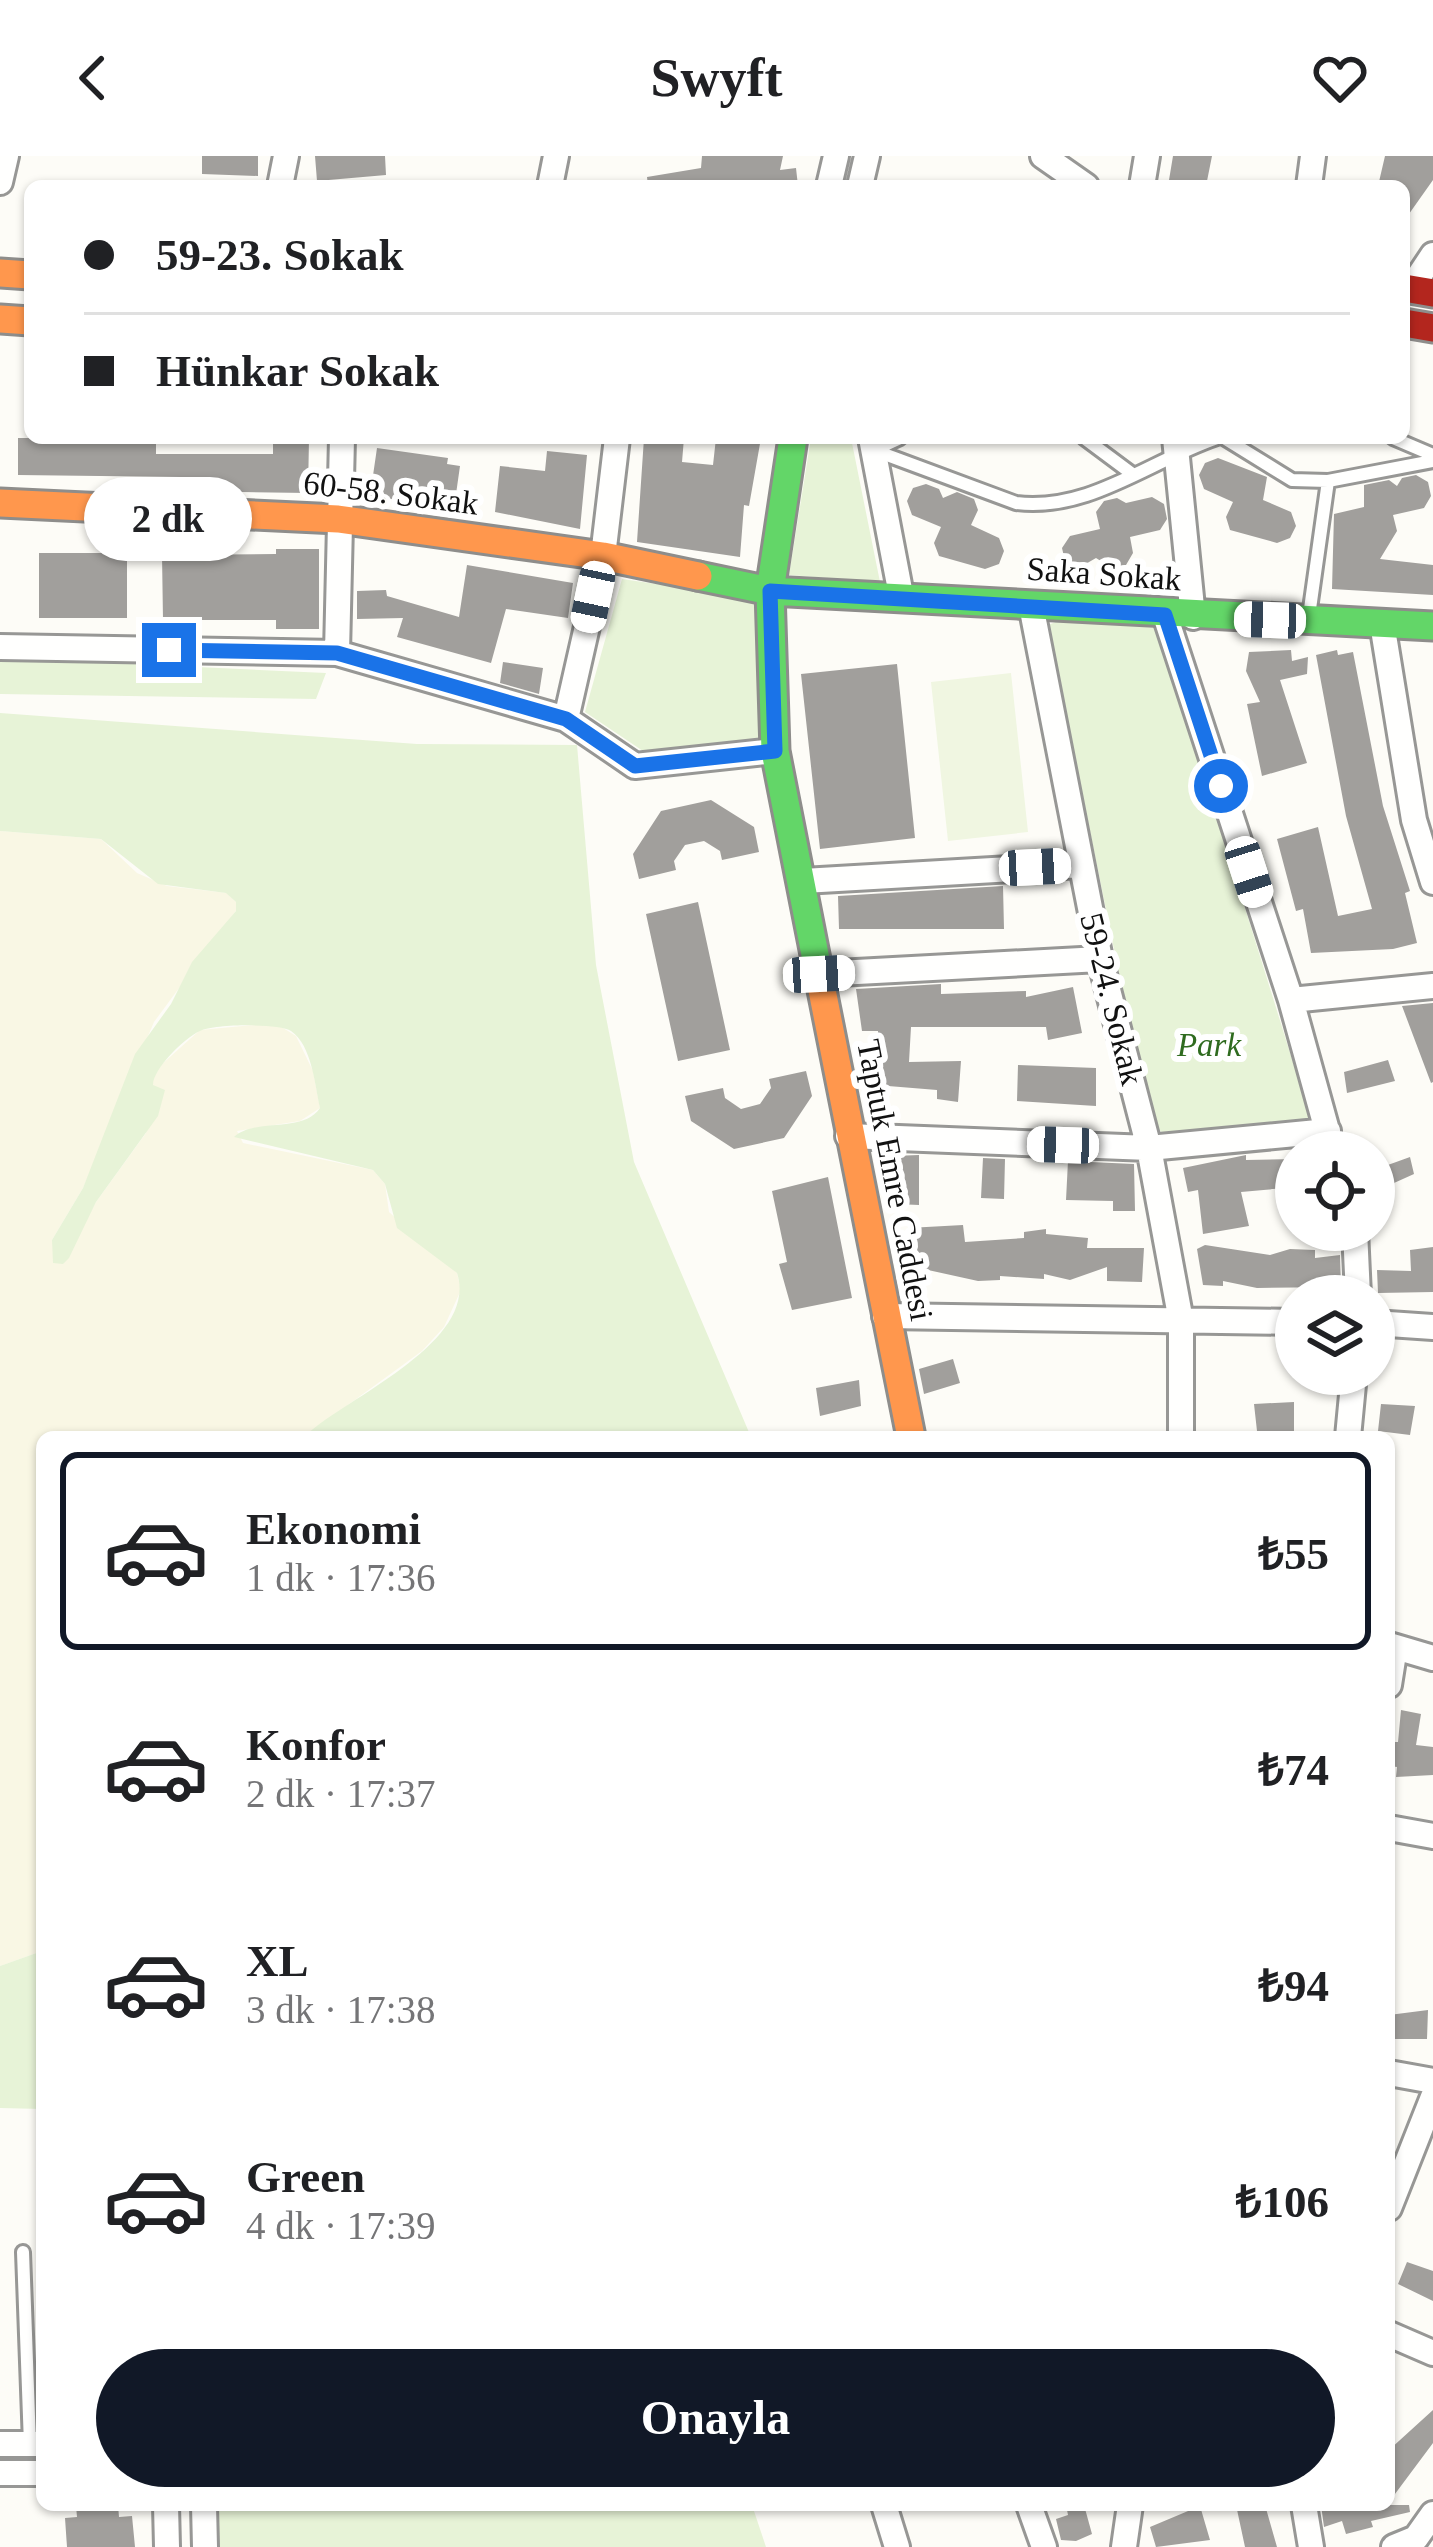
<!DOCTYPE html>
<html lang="tr">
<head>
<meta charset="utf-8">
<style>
  body { margin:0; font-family:Georgia,serif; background:#f2f2f2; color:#202124; height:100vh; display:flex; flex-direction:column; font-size:45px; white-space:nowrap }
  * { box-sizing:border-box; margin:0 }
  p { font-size:39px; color:#757577 }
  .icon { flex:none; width:66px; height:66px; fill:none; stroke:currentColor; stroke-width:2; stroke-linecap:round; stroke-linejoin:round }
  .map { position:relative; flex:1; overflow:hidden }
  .drawer { position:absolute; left:36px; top:1275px; width:1359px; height:1080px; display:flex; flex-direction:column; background:#fff; border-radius:18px; box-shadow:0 3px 9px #0004 }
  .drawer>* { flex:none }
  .hud { position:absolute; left:24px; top:24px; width:1386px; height:264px; border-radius:18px; box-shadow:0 3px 9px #0004; display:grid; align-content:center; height:264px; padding:0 60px; background:#fff }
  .controls { position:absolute; left:1275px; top:975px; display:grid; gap:24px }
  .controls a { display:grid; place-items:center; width:120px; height:120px; border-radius:50%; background:#fff; box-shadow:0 3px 9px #0004; font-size:60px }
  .end { position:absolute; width:54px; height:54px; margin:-27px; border:15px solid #1a73e8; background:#fff; box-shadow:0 0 0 6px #fff }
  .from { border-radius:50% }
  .bubble { position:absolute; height:84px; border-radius:42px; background:#fff; box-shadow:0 3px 9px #0004; font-size:39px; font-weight:700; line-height:84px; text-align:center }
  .car { position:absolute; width:36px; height:72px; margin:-36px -18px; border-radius:15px; box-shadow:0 0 9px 3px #0007; background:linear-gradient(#fff 24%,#345 0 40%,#fff 0 76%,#345 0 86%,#fff 0) }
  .hud b { display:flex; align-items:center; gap:42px; height:114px; font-size:45px }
  .hud b+b { border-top:3px solid #e0e0e0 }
  .hud i { width:30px; height:30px; background:#202124 }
  ul { padding:21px 0 0; list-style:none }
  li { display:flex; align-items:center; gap:36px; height:198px; margin:0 24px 18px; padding:0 36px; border:6px solid transparent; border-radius:18px }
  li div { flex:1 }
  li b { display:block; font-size:45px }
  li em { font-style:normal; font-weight:700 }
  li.selected { border-color:#111827 }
  li>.icon { width:108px; height:108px; stroke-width:1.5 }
  .primary-button { display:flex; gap:24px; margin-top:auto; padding:24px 60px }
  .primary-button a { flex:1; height:138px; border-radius:72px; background:#111827; color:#fff; font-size:48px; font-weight:700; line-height:138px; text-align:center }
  header { display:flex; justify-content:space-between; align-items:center; height:156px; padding:0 60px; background:#fff; font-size:54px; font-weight:700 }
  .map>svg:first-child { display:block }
  .farmland { fill:#f9f7e4 }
  .green { fill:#e7f3d7 }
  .pitch { fill:#f0f6e1 }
  .building { fill:#a19f9c }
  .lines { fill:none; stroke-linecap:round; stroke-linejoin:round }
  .lane-casing { stroke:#979795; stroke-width:18 }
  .street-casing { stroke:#979795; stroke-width:30 }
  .fast-casing { stroke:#8e8d8b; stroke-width:33 }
  .slow-casing { stroke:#8e8d8b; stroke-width:33 }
  .jam-casing { stroke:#8e8d8b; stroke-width:33 }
  .lane { stroke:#fffffe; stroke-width:12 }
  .street { stroke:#fffffe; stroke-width:24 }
  .fast { stroke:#63d668; stroke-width:27 }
  .slow { stroke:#ff974d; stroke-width:27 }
  .jam { stroke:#b3261e; stroke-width:27 }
  .route { stroke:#1a73e8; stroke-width:15 }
  .labels { text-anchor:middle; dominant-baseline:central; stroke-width:12; stroke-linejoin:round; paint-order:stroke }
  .street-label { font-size:33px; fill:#111; stroke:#fff }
  .park-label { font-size:33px; font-style:italic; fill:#2f6b1f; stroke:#fff }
</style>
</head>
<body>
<header><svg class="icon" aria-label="back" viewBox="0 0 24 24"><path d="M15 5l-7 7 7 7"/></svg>Swyft<svg class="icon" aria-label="heart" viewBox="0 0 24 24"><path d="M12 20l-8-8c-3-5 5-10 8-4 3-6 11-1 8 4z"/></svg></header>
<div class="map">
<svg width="1433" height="2391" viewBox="0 0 1433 2391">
  <rect width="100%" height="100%" fill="#fdfcf7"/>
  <path class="farmland" d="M0 675 101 683 137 717 167 730 227 737 236 746V755L154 866 83 1032 52 1084 63 1108 96 1046 146 977 153 922 161 909 200 874 275 867 296 880 313 915 320 952 300 965 237 975 243 987 373 1014 385 1028 389 1056 457 1117 461 1134 444 1171 422 1195 304 1281H42V1795L0 1810Z"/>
  <path class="green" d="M811 282H851L880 426 789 419Z
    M622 423 760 443 762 583 643 595 585 556Z
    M1061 464 1158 472 1310 961 1305 965 1165 979 1149 965 1048 469Z
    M0 499 6 502 326 517 316 543 0 538Z
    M0 557 417 588 577 589 596 809 634 1006 751 1281H304C343 1243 480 1187 457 1117L397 1072 385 1028 373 1014 234 981C256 961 302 978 320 952 315 930 312 889 291 875 279 867 215 868 200 875 184 882 153 913 153 929L165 934 158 960 96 1046 69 1102 63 1108 53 1107 52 1084 83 1032 135 898 171 848 192 806 236 755V746L226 737 158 728 101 683 0 675Z
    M42 1795V1953L0 1952V1810Z
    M216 2349H752L766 2391H218Z"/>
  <path class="pitch" d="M1011 517 1028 676 948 685 931 526Z"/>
  <path class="building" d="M202 0H258V20L202 18Z
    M315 0H385L386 19 317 25Z
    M702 0H783L780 14 796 12 798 30H648L647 21 701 12Z
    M1173 0H1212L1206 30H1168Z
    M1385 0H1433V24L1404 65V30H1378Z
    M18 282H156V298H273V282H309L308 337 181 335V321L18 319Z
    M644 282H684L682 306 713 309 716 282H761L749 350 744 349 740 401 637 386Z
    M377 292 448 302 447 308 460 310 454 352 370 340Z
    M547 295 587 299 580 373 495 356 500 310 545 315Z
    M1218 302 1267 321 1263 344 1291 356 1296 370 1290 382 1277 387 1230 374 1226 361 1233 346 1204 333 1199 319 1205 307Z
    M1416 319 1428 326 1431 340 1424 352 1393 359 1397 375 1380 403 1433 409V439L1332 433 1334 358 1364 351V329L1389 324 1397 330 1402 322Z
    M926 328 939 333 943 342 957 336 974 343 978 354 971 369 999 382 1004 395 999 408 985 413 939 400 934 387 941 371 912 359 907 345 913 332Z
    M1152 341 1164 348 1167 363 1160 374 1130 381 1133 397 1126 409 1112 412 1096 402 1077 413 1065 405 1062 392 1070 380 1100 373 1096 356 1104 345 1117 342 1126 347Z
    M276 393H319V473H276V464H163L162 399 276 398Z
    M39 397H127V462H39Z
    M467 409 573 427 568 462 506 453 491 507 397 481 403 462 357 463V435L386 434 387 440 459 461Z
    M1291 494 1292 505 1308 501 1307 518 1280 524 1307 607 1262 620 1247 548 1260 546 1246 515 1249 496Z
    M1337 494 1338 499 1353 496 1383 650 1410 735 1405 737 1417 787 1393 793 1311 797 1303 753 1296 755 1277 683 1318 671 1338 760 1372 753 1346 660 1316 499Z
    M503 506 543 512 539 538 500 527Z
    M897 508 915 682 820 693 801 518Z
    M711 644 754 671 759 696 722 704 720 695 704 685 685 689 674 705 676 714 639 723 633 698 661 655Z
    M1003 730 1004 773H839L838 740Z
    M698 746 730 894 678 905 646 758Z
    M941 828V838L1026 835V841L1073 831 1082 877 1048 884 1046 871H911L909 906 961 905 958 946 937 943V934L876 929 878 875H862L856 833Z
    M1433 847V926L1431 927 1402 850Z
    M1388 904 1395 925 1347 937 1344 916Z
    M1018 909 1096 912V950L1017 945Z
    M806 915 812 940 784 982 734 993 691 965 685 940 723 932 725 942 741 953 760 948 771 932 769 923Z
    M919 999V1049L896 1048 892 1000Z
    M1246 999V1004L1296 1003V1031L1241 1036 1249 1070 1203 1078 1198 1034 1188 1036 1183 1012Z
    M1410 1001 1414 1018 1374 1036V1014Z
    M983 1002 1005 1003 1004 1043 981 1042Z
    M1068 1005 1134 1008 1135 1055H1113V1045L1066 1044Z
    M828 1021 852 1142 792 1154 779 1108 787 1106 772 1035Z
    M963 1069 965 1086 1024 1082V1076L1046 1073V1078L1088 1082 1087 1092H1144L1142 1126 1107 1125V1111L1070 1124 1044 1118V1123L1000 1120V1124L978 1125 928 1114 912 1119V1102L906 1100 908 1072Z
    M1205 1089 1270 1099 1290 1093 1315 1094V1102L1340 1099 1341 1131 1257 1132 1223 1125V1130L1203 1129 1197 1093Z
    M1433 1091V1136L1378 1137 1377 1114 1411 1115 1410 1094Z
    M953 1203 960 1227 924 1238 919 1213Z
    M859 1224 861 1250 820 1260 816 1232Z
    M1294 1246V1281L1257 1275 1254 1248Z
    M1381 1248 1415 1250 1410 1279 1378 1275Z
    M1401 1554 1421 1558 1416 1589 1433 1591V1619L1396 1621 1397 1611 1389 1610V1586H1398Z
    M1428 1854 1427 1883H1389V1859Z
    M1407 2106 1433 2115V2145L1398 2128Z
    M1433 2254V2287L1389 2346V2294Z
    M118 2349 119 2361 132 2360 135 2391H67L65 2362 77 2361 76 2350Z
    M1066 2349H1084L1092 2378 1076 2385 1061 2384 1056 2363 1068 2359Z
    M1236 2349H1265L1277 2391H1245Z
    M1321 2349H1409L1410 2356 1371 2365 1373 2371 1346 2378 1342 2365 1324 2371Z
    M1200 2350 1210 2384 1156 2391 1150 2371Z"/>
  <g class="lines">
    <defs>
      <path id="lane" d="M1084 282 1131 317
        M1224 282 1292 324 1328 325 1433 305
        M1393 282 1433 299
        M874 294 900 282
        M876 295 1016 347C1089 356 1149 305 1217 282
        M1309 460 1328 325
        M23 2096 30 2288"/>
      <path id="street" d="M1043 0 1086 30
        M0 26 6 0
        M280 30 286 0
        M550 30 556 0
        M829 30 836 0
        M860 30 867 0
        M1142 30 1147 0
        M1309 30 1313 0
        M1411 132 1433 99
        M871 282 901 439
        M1175 282 1193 461
        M1031 449 1100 803 1149 992 1181 1165V1281
        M1165 459 1291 844 1333 996
        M1382 467 1414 664 1433 726
        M0 491 337 497 566 563 635 610 775 595
        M337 497 342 282
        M566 563 603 400 617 282
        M803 725 1081 709
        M819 818 1100 803
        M1291 844 1433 830
        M848 980 1149 992 1328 975
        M1355 1074 1358 1140
        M885 1160 1296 1166
        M1374 1167 1433 1171
        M1348 1281 1354 1218
        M1389 1489 1433 1502
        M1389 1529 1395 1491
        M1389 1672 1433 1680
        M1389 1917 1433 1925
        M1389 2052 1433 1941
        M1389 2178 1433 2197
        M0 2288H42
        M0 2317H42
        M166 2349 167 2391
        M204 2349 205 2391
        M884 2349 897 2391
        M1029 2349 1044 2391
        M1304 2349 1311 2391
        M1124 2391 1130 2349
        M1394 2391 1416 2382 1433 2358"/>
      <path id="fast" d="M793 282 770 435 775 595 820 824
        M698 420 770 435 1433 470"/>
      <path id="slow" d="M0 117 30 119
        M0 163 30 165
        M0 347 338 363 603 400 698 420
        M820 824 911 1281"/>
      <path id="jam" d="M1404 132 1433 137
        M1404 167 1433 172"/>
    </defs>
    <use href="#lane" class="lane-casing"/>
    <use href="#street" class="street-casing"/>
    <use href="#fast" class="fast-casing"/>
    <use href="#slow" class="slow-casing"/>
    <use href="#jam" class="jam-casing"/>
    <use href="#lane" class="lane"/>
    <use href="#street" class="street"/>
    <use href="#fast" class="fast"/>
    <use href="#slow" class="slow"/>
    <use href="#jam" class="jam"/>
  </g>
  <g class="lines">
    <path class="route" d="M169 494 337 497 566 563 635 610 775 595 770 435 1165 459 1221 630"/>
  </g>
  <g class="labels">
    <g class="street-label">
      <text transform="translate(391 337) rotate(7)">60-58. Sokak</text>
      <text transform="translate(1104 418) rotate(4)">Saka Sokak</text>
      <text transform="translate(1112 843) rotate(76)">59-24. Sokak</text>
      <text transform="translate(895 1024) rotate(79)">Taptuk Emre Caddesi</text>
    </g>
    <g class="park-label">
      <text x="1209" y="889">Park</text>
    </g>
  </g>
</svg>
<div class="controls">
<a><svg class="icon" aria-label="locate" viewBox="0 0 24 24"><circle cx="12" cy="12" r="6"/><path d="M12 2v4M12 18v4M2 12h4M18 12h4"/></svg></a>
<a><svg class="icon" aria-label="layers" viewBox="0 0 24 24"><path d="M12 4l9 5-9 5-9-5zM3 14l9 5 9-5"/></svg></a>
</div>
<i class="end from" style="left:1221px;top:630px"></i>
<i class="end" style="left:169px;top:494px"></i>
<div class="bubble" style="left:84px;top:321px;width:168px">2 dk</div>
<i class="car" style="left:593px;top:441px;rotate:192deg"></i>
<i class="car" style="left:1270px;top:464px;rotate:272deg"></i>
<i class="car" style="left:1035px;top:711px;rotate:87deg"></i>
<i class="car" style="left:1249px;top:716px;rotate:162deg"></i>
<i class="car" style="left:819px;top:818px;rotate:87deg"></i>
<i class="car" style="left:1063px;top:989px;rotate:272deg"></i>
<div class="hud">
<b><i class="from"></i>59-23. Sokak</b>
<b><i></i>Hünkar Sokak</b>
</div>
<section class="drawer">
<ul>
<li class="selected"><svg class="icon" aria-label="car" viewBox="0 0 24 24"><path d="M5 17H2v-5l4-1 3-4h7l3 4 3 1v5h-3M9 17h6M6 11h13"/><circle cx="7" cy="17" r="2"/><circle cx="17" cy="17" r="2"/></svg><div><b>Ekonomi</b><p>1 dk · 17:36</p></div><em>₺55</em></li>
<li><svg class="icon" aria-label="car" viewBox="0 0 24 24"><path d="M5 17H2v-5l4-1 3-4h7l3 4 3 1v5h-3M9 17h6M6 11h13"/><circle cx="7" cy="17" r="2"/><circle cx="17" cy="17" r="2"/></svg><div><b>Konfor</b><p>2 dk · 17:37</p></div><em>₺74</em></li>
<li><svg class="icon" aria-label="car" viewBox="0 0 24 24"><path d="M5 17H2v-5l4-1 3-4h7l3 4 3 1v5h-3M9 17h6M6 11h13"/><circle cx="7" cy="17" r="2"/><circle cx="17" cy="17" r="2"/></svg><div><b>XL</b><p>3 dk · 17:38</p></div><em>₺94</em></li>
<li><svg class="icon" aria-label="car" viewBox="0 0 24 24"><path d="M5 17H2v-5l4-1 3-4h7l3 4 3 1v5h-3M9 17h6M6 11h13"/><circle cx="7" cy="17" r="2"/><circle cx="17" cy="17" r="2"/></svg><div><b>Green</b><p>4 dk · 17:39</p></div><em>₺106</em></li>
</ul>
<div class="primary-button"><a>Onayla</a></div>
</section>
</div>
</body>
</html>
